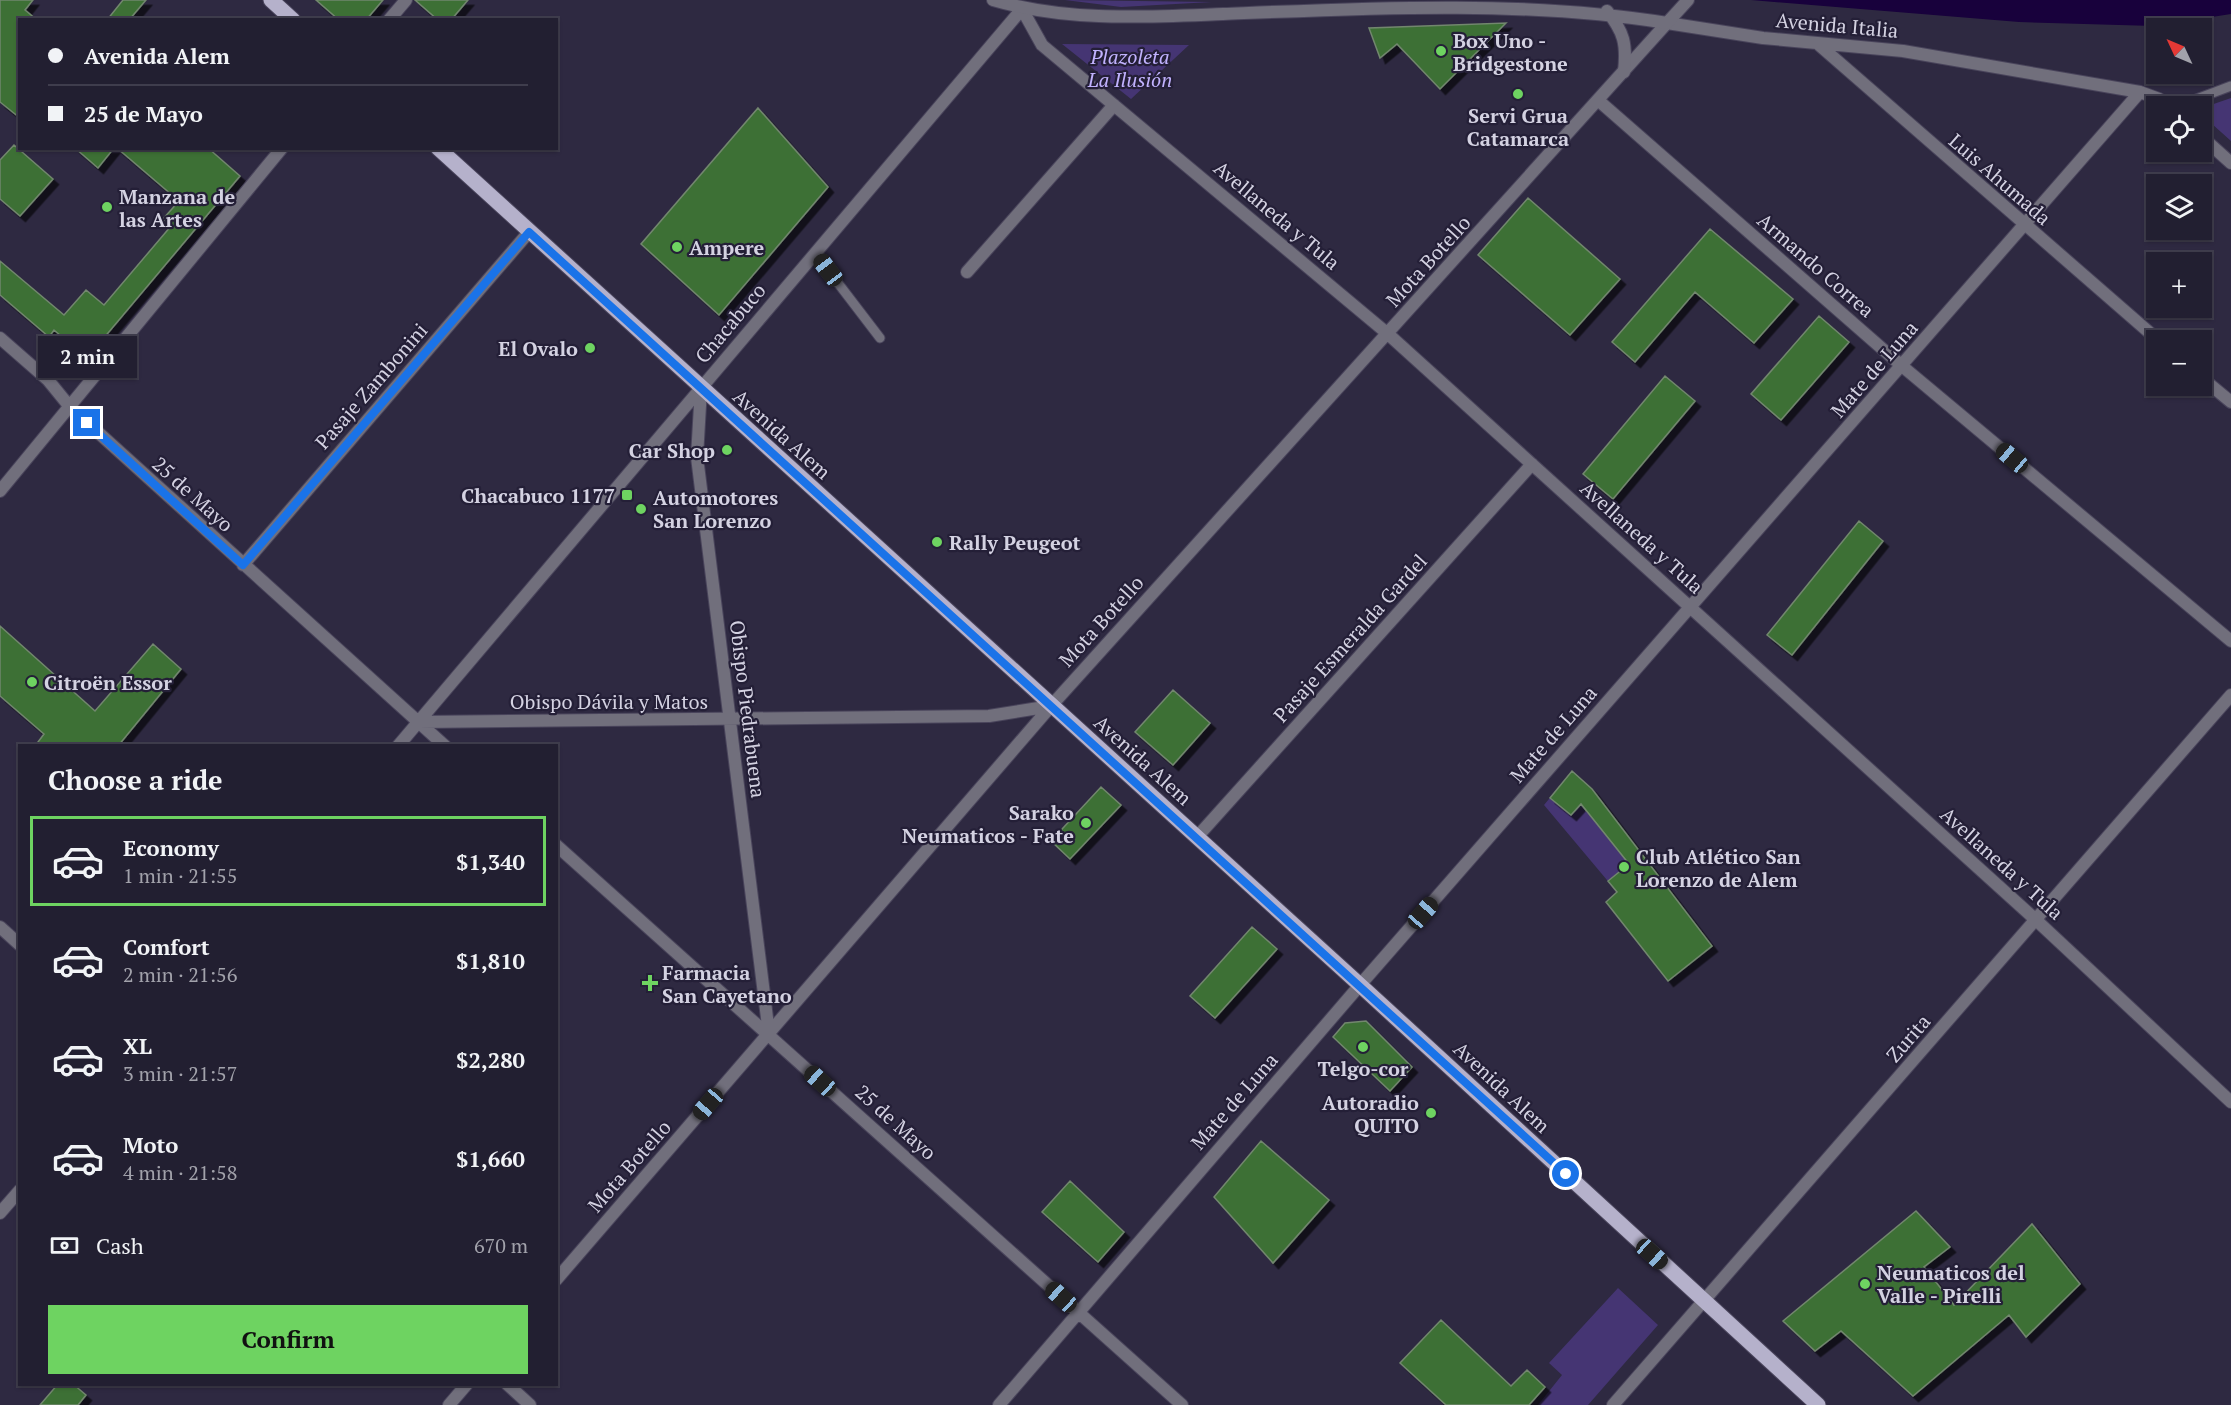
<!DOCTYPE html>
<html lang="en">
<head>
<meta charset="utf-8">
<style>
  body { margin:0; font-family:"PT Serif",serif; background:#2e2c3d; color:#f1f3f6; height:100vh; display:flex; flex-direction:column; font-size:22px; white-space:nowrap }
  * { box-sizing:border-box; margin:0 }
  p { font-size:20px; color:#a2a2ab }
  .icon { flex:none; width:33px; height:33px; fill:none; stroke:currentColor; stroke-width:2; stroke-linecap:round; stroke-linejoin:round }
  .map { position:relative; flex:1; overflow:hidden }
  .panel { position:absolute; left:18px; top:744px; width:540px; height:642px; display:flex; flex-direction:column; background:#221f31; border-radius:0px; box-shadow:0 2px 4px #0004,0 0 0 2px #3f3d4d }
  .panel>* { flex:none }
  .top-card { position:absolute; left:18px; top:18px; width:540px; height:132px; border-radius:0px; box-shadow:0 2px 4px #0004,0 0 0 2px #3f3d4d; display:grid; align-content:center; height:132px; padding:0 30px; background:#221f31 }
  .needle { width:39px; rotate:314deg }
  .tools { position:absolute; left:2146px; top:18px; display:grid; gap:12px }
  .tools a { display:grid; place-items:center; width:66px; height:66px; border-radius:0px; background:#221f31; box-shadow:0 2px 4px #0004,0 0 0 2px #3f3d4d; font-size:30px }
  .end { position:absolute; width:27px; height:27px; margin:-14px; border:8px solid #1a73e8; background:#fff; box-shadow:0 0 0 3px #fff }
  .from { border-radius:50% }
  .bubble { position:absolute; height:42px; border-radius:0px; background:#221f31; box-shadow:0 2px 4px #0004,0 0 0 2px #3f3d4d; font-size:20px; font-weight:700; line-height:42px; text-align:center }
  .car { position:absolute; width:18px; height:36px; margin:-18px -9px; border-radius:8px; box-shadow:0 0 4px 2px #0007; background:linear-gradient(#222 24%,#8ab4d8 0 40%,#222 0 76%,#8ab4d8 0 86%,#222 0) }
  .top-card b { display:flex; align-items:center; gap:21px; height:57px; font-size:22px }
  .top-card b+b { border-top:2px solid #3f3d4d }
  .top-card i { width:15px; height:15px; background:#f1f3f6 }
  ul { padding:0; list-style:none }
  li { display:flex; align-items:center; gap:18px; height:90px; margin:0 12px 9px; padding:0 18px; border:3px solid transparent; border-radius:0px }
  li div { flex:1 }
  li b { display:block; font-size:22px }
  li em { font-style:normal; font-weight:700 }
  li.on { border-color:#6ed361 }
  li>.icon { width:54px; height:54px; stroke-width:1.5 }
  h2 { padding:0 30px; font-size:27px; line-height:72px }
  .pay { display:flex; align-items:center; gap:15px; height:66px; padding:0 30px; font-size:22px }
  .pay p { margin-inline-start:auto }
  .cta { display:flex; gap:12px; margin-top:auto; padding:12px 30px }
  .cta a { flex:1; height:69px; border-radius:0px; background:#6ed361; color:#111; font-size:24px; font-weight:700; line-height:69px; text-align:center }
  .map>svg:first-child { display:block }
  .green { fill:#453573 }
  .water { fill:#18013c }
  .building { fill:#3d7036; stroke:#72876e; stroke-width:1.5; filter:url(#shadow) }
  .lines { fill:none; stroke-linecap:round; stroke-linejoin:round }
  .service-casing { stroke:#49445b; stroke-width:11 }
  .minor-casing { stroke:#49445b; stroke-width:14 }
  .tertiary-casing { stroke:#49445b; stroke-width:14 }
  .primary-casing { stroke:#49445b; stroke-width:17 }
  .service { stroke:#716f7c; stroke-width:9 }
  .minor { stroke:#716f7c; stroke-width:12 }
  .tertiary { stroke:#716f7c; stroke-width:12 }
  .primary { stroke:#b5b1cb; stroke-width:15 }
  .route { stroke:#1a73e8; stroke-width:8 }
  .poi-dot { fill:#6ed361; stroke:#241f37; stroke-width:2 }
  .labels { text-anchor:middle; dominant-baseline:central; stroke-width:4.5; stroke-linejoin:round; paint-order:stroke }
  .street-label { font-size:20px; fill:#d4d2e2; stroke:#241f37 }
  .poi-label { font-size:20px; font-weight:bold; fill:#d4d2e2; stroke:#241f37; text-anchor:start }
  .park-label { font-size:20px; font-style:italic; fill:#c1b2fe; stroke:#241f37 }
</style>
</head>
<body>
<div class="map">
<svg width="2231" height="1405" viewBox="0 0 2231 1405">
  <defs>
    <filter id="shadow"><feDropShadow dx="5.5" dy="5.5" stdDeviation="0" flood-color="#0009"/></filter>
  </defs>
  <rect width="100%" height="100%" fill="#2e2941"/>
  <path class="green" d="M1065 0 1212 2 1121 7Z
    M1062 44 1189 45 1131 99Z
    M2231 98V141L2202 115V108Z
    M1572 771 1592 789 1712 946 1668 981 1606 902 1617 892 1544 805Z
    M1618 1288 1658 1325 1588 1405H1538L1562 1375 1549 1363Z"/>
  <path class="water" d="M1751 0H2231V14L2154 26 2019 22Z"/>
  <path class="building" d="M0 0H33L25 10 37 20H20V118L0 102Z
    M123 0H146L129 20H107Z
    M316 0H383L366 20H339Z
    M415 0H468L451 20H438Z
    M1506 23 1440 89 1397 44 1380 58 1369 28Z
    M758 108 828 187 719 315 641 244Z
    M14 145 53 179 20 216 0 199V160Z
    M75 148H114L98 168Z
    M117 148H208L240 176 87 358 54 330 49 337 0 295V261L64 315 86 290 104 305 171 226 163 219 179 201Z
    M1528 198 1620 279 1570 335 1478 255Z
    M1710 229 1793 299 1754 343 1695 292 1635 362 1612 342Z
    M1819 316 1849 342 1781 420 1751 394Z
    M1665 376 1695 401 1613 499 1583 474Z
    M1859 521 1883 541 1792 655 1767 635Z
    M0 626 95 711 153 644 181 669 118 746H35L44 734 0 696Z
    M1173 690 1210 723 1173 765 1135 732Z
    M1572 771 1592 789 1712 946 1668 981 1606 902 1617 892 1608 881 1629 864 1581 804 1571 815 1550 798Z
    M1101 787 1121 805 1070 859 1051 841Z
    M1252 927 1277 949 1215 1018 1190 996Z
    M1366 1021 1412 1067 1390 1091 1333 1037 1345 1023Z
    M1261 1141 1329 1200 1273 1263 1214 1197Z
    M1070 1181 1124 1232 1098 1262 1042 1212Z
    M1916 1211 1950 1247 1924 1267 1954 1305 2032 1224 2080 1284 2026 1337 2009 1315 1913 1396 1841 1331 1815 1351 1783 1321Z
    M1441 1320 1511 1386 1527 1370 1545 1387 1529 1405H1446L1400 1363Z
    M58 1384H73L86 1395 78 1405H40Z"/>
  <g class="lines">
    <defs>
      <path id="service" d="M2178 106 2231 86
        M815 253 880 338"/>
      <path id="minor" d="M389 20 406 0
        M1818 44 2158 340
        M1599 101 1902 366 2231 641
        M2202 137 2231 163
        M967 272 1114 105
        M0 338 48 380 70 407 445 746
        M2202 378 2231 402
        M701 388 697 457 769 1034
        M0 491 282 148
        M243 565 529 232
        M419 722 989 716 1051 706
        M398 746 1022 9 1042 45 1388 334 2036 920 2231 1102
        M1197 837 1532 464
        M556 845 1182 1405
        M0 927 20 945
        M0 1213 20 1190
        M556 1280 1051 706 1667 23 1763 38 1903 51 2140 92 2159 99 2167 106
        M507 1384 530 1405
        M449 1405 467 1384
        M999 1405 1360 985 2140 92
        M1613 1405 2231 695"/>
      <path id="tertiary" d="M993 0C1068 22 1145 17 1223 14 1368 8 1524 0 1667 23L1688 0
        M1607 11C1624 32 1627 44 1624 72"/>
      <path id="primary" d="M271 0 293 20
        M438 148 1360 985 1818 1405"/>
    </defs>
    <use href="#service" class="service-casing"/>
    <use href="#minor" class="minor-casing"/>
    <use href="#tertiary" class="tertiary-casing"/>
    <use href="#primary" class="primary-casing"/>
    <use href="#service" class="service"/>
    <use href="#minor" class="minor"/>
    <use href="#tertiary" class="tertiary"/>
    <use href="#primary" class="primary"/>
  </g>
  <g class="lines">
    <path class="route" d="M87 423 243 565 529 232 1566 1174"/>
  </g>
  <g class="poi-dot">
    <circle cx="1441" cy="51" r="6"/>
    <circle cx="1518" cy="94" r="6"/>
    <circle cx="107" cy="207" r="6"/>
    <circle cx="677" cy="247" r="6"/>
    <circle cx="590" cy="348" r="6"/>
    <circle cx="727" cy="450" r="6"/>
    <rect x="621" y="489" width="12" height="12" rx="3"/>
    <circle cx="641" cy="509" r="6"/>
    <circle cx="937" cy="542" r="6"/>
    <circle cx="32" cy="682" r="6"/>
    <circle cx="1086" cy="823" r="6"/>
    <circle cx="1624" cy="867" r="6"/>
    <path d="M647 974h6v6h6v6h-6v6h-6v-6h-6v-6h6z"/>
    <circle cx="1363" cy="1047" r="6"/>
    <circle cx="1431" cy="1113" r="6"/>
    <circle cx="1865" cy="1284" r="6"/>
  </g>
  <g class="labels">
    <g class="street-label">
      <text transform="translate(1837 25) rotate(5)">Avenida Italia</text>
      <text transform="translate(2000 179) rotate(41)">Luis Ahumada</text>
      <text transform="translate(1277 215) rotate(40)">Avellaneda y Tula</text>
      <text transform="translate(1428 261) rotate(-48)">Mota Botello</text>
      <text transform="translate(1816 265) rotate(41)">Armando Correa</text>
      <text transform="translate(730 323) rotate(-50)">Chacabuco</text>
      <text transform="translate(1874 369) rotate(-49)">Mate de Luna</text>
      <text transform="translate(371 386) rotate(-49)">Pasaje Zambonini</text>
      <text transform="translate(782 434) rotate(42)">Avenida Alem</text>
      <text transform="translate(193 494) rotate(42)">25 de Mayo</text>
      <text transform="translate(1642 537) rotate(42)">Avellaneda y Tula</text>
      <text transform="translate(1101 621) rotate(-48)">Mota Botello</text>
      <text transform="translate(1350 638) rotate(-48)">Pasaje Esmeralda Gardel</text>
      <text x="609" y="701">Obispo Dávila y Matos</text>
      <text transform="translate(748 709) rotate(83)">Obispo Piedrabuena</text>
      <text transform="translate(1553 734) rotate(-49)">Mate de Luna</text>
      <text transform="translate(1143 760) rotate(42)">Avenida Alem</text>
      <text transform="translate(2002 863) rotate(42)">Avellaneda y Tula</text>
      <text transform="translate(1908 1038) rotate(-49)">Zurita</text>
      <text transform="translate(1502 1087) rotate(43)">Avenida Alem</text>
      <text transform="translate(1234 1101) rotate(-49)">Mate de Luna</text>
      <text transform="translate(896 1122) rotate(42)">25 de Mayo</text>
      <text transform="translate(629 1166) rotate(-49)">Mota Botello</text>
    </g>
    <g class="poi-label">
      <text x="1453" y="40">Box Uno -<tspan x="1453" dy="23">Bridgestone</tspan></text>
      <text x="1518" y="115" text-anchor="middle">Servi Grua<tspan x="1518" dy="23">Catamarca</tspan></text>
      <text x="119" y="196">Manzana de<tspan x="119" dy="23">las Artes</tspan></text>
      <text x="689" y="247">Ampere</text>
      <text x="578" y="348" text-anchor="end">El Ovalo</text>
      <text x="715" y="450" text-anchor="end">Car Shop</text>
      <text x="615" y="495" text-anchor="end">Chacabuco 1177</text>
      <text x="653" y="497">Automotores<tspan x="653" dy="23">San Lorenzo</tspan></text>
      <text x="949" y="542">Rally Peugeot</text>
      <text x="44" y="682">Citroën Essor</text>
      <text x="1074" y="812" text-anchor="end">Sarako<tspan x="1074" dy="23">Neumaticos - Fate</tspan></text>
      <text x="1636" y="856">Club Atlético San<tspan x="1636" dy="23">Lorenzo de Alem</tspan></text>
      <text x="662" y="972">Farmacia<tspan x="662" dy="23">San Cayetano</tspan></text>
      <text x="1363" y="1068" text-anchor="middle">Telgo-cor</text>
      <text x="1419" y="1102" text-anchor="end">Autoradio<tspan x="1419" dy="23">QUITO</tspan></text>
      <text x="1877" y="1272">Neumaticos del<tspan x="1877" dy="23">Valle - Pirelli</tspan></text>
    </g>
    <g class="park-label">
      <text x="1130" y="56">Plazoleta<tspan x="1130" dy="23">La Ilusión</tspan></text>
    </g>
  </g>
</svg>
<div class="tools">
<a><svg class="needle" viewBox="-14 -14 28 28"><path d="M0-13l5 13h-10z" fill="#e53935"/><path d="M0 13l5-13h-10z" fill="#a2a2ab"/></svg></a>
<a><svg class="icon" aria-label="locate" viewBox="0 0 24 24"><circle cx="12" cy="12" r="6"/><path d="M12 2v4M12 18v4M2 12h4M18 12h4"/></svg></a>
<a><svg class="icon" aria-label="layers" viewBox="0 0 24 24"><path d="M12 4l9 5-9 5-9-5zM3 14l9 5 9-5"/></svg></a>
<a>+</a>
<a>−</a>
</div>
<i class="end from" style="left:1566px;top:1174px"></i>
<i class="end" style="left:87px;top:423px"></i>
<div class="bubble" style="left:38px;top:336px;width:99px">2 min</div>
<i class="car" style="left:828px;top:270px;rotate:323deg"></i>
<i class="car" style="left:2012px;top:458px;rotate:310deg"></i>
<i class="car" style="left:1423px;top:913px;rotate:41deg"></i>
<i class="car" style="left:820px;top:1081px;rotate:312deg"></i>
<i class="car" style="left:708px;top:1104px;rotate:221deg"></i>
<i class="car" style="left:1652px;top:1254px;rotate:132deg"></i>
<i class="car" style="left:1061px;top:1297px;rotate:312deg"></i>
<div class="top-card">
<b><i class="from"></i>Avenida Alem</b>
<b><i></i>25 de Mayo</b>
</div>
<section class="panel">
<h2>Choose a ride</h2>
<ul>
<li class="on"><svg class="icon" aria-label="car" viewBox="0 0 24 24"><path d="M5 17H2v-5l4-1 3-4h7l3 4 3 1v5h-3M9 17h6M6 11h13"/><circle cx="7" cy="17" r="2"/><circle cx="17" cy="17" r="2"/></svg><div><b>Economy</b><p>1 min · 21:55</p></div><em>$1,340</em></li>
<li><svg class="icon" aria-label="car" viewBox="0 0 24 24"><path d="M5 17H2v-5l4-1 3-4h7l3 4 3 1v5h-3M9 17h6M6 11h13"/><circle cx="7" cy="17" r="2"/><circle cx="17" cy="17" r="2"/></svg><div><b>Comfort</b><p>2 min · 21:56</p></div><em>$1,810</em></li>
<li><svg class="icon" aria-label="car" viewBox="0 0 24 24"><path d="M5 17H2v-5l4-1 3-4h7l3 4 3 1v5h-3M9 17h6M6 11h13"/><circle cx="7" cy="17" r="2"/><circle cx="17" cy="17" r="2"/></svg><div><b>XL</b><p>3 min · 21:57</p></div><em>$2,280</em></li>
<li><svg class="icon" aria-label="car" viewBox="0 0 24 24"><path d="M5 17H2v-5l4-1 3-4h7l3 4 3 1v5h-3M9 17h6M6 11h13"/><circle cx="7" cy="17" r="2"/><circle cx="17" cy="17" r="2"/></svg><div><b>Moto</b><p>4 min · 21:58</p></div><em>$1,660</em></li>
</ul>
<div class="pay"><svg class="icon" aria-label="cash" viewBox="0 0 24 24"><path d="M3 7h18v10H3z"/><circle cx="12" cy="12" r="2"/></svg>Cash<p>670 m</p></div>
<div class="cta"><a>Confirm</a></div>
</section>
</div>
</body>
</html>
